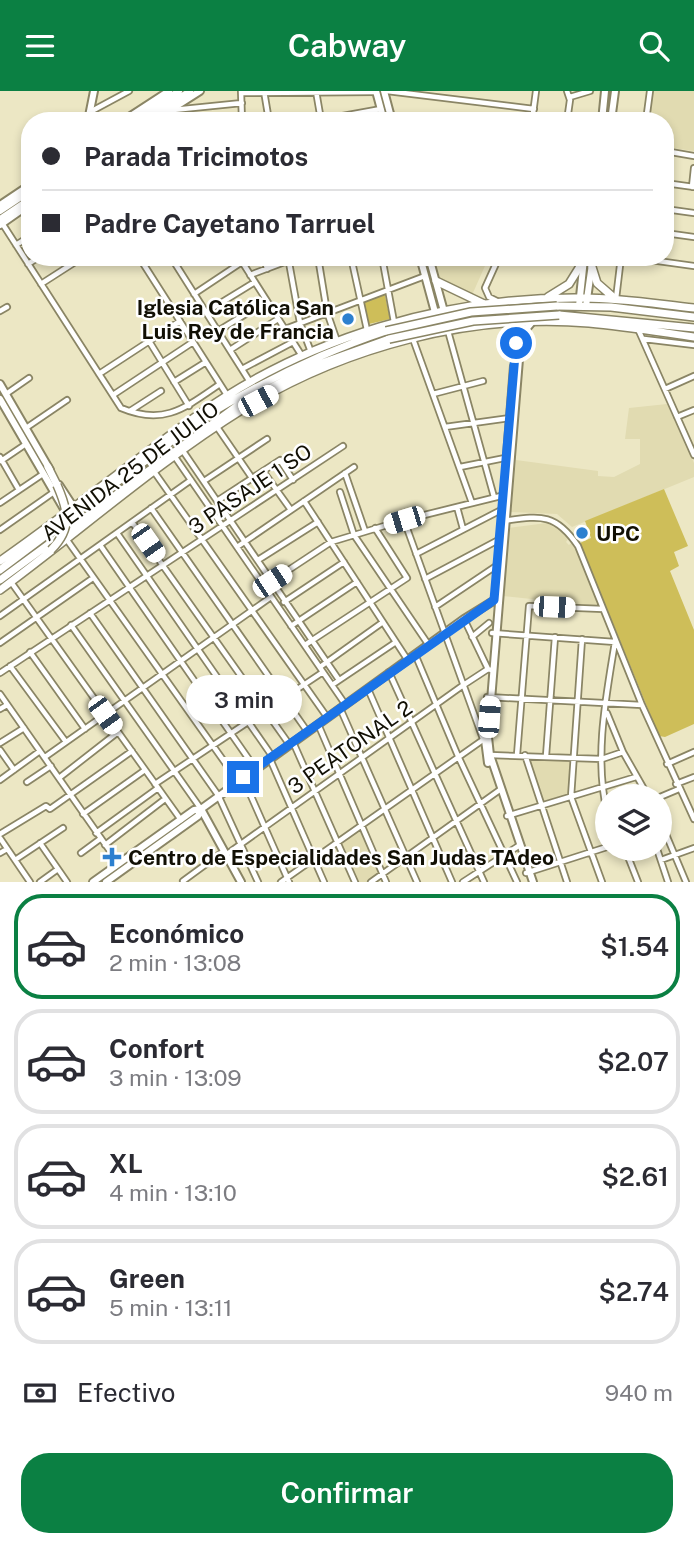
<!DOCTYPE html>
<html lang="es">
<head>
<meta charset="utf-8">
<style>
  body { margin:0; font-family:"Public Sans",sans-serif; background:#f2f2f3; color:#2b2b33; height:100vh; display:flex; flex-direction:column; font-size:26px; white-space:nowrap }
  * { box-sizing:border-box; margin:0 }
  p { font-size:23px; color:#7c7c81 }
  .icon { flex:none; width:38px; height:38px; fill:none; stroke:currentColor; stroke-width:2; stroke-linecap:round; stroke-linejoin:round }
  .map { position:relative; height:791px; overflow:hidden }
  .side { display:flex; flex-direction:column; background:#fff; flex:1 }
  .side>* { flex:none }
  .hud { position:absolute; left:21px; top:21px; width:653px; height:154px; border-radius:28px; box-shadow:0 4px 10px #0003; display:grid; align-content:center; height:154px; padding:0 21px; background:#fff }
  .buttons { position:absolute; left:595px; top:693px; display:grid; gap:14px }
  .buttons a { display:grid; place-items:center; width:77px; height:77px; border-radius:50%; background:#fff; box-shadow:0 4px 10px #0003; font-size:35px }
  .end { position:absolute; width:32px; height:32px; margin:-16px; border:9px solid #1a73e8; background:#fff; box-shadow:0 0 0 4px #fff }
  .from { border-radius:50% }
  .bubble { position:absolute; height:49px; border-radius:24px; background:#fff; box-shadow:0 4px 10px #0003; font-size:23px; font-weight:600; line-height:49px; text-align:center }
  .car { position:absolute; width:21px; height:42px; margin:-21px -10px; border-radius:9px; box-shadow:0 0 5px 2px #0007; background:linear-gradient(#fff 24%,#345 0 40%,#fff 0 76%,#345 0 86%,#fff 0) }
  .hud b { display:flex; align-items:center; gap:24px; height:66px; font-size:26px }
  .hud b+b { border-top:2px solid #e1e1e2 }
  .hud i { width:18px; height:18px; background:#2b2b33 }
  ul { padding:12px 0 0; list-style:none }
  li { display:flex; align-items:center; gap:21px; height:105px; margin:0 14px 10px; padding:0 7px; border:4px solid #e1e1e2; border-radius:28px }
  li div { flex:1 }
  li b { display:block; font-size:26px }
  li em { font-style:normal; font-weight:600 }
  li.on { border-color:#0b8043 }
  li>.icon { width:63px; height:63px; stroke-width:1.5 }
  .pay { display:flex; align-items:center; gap:18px; height:77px; padding:0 21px; font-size:26px }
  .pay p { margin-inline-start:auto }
  .button { display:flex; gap:14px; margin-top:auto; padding:14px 21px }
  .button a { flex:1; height:80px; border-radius:28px; background:#0b8043; color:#fff; font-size:28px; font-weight:600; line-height:80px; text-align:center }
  header { display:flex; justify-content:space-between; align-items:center; height:91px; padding:0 21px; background:#0b8043; color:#fff; font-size:32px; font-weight:600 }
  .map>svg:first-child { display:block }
  .built { fill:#e1dbb1 }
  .green { fill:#cebe59 }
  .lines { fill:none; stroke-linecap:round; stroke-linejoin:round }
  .street-casing { stroke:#8a8565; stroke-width:8 }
  .secondary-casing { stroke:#8a8565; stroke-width:10 }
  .primary-casing { stroke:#8a8565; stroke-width:10 }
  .street { stroke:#fff; stroke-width:4.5 }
  .secondary { stroke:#fff; stroke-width:6 }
  .primary { stroke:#fff; stroke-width:7 }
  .primary-bridge-casing { stroke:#8a8565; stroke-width:10; stroke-linecap:butt }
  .primary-bridge { stroke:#fff; stroke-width:7 }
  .route { stroke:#1a73e8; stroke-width:9 }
  .poi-dot { fill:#2d80cf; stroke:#fff; stroke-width:2.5 }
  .labels { text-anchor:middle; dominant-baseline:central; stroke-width:5; stroke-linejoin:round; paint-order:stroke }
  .poi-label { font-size:21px; font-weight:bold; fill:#110f04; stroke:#fff; text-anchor:start }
  .street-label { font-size:21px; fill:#110f04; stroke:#fff }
</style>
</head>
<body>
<header><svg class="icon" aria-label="menu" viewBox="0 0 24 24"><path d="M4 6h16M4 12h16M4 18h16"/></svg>Cabway<svg class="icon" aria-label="search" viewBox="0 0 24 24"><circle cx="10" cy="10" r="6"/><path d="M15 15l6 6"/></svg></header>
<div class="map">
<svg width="694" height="791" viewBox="0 0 694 791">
  <rect width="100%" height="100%" fill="#ece7c4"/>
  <path class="built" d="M653 0H694V60L665 56V30H649Z
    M434 166H489L472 204 441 191Z
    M667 313 694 372V386L572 436 557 423 511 421 516 369 598 380V385L614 386 640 373V348H625L629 317Z
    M547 432 562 441 568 448 566 451 569 454 572 451 578 459 598 515 503 505 508 437Z
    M530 668H572L569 703 543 710Z
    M361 738 379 781 366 791H358L341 753Z"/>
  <path class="green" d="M384 200 390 228 369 233 363 208Z
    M664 398 688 455 674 461 679 475 670 480 694 539V633L665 646 659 645 580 452 591 447 585 430Z"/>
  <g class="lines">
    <defs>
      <path id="street" d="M241 0 242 30
        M264 0 269 30
        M316 0 321 29
        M387 0 534 18
        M567 0 570 9 567 30
        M241 2 376 1
        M570 6 590 0
        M173 19 242 12
        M90 21 129 0
        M391 26 421 30
        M315 30 381 18
        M532 30 536 0
        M646 30 650 0
        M665 60 694 65
        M665 92 694 96
        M692 96 694 77
        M665 118 694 122
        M2 132 121 317C164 335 185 317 220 293
        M665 142 694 146
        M16 154 30 145
        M139 166 227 304
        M171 166 250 291
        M239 166 302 265
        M264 166 267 178
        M288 166 300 232 311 261
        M318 166 327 221 337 250
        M351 166 367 239
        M382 166 394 231
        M499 166 485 197 489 206 499 211
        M629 166 694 175
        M497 170 584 169
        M28 173 39 166
        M250 184 298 166
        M41 193 83 166
        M194 203 242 171
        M616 208 621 166
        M0 220 7 216
        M206 221 255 191
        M285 238 425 185
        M638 238 694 364
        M218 240 267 210
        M448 240 494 406
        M413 248 472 412
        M644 248 694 254
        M149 250 189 315
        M230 259 278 228
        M242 278 293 251
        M99 283 180 230
        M174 291 206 271
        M665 298 694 285
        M6 303 29 287
        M433 303 483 290
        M113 304 193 251
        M130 320 161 300
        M677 326 694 319
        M217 336 252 387
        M445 336 510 327
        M26 337 67 309
        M183 360 339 589
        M0 366 19 399
        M175 366 345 613
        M1 370 26 353
        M460 376 510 366
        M263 380 291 419
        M155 382 327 626
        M345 382 365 440
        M204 390 267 348
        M340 401 354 444 428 553
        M217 410 280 369 293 389
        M304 410 407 568
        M0 412 43 383
        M457 416 463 438
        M151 417 307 640
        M404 429 483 648
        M502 430C540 425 555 421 578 455L642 614 694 728
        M132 431 289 653
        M0 439 54 401
        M117 442 272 665
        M67 449 238 690
        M100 454 255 677
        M237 456 354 376
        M416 463 503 418
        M258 469 318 431
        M425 488 504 446
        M272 490 331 451 404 429 505 404
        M11 491 181 729
        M284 511 344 471
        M435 516 502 471
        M90 522 218 704 258 791
        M0 525 191 389
        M464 528 488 578
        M71 534 201 718
        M291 535 357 491
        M492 542 615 551C606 606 594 666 607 721
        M472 546 489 532
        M582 548 571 706 602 791
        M0 552 93 487
        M305 554 407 487 375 437
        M30 561 85 638
        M415 563 458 665 517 791
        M10 575 66 651
        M320 576 383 531
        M389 581 484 791
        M0 582 343 355
        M332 594 396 551
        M368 598 452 791
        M0 603 119 773
        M487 606 642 614
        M340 617 417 791
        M0 618 7 614
        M607 622 623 661 648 705
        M318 633 386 791
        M293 651 355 791
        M0 652 24 637
        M0 659 14 679
        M490 664 602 668 623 661
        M517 664 529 515 603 518
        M525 664 567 791
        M546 665 555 546
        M45 666 271 506
        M270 668 324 791
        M667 673 694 661
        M59 687 118 641
        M243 687 289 791
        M0 689 40 660
        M27 691 51 675
        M155 693 323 581
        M676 693 694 686
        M660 706 679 698
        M83 723 145 679
        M507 725 636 686
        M660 729 686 791
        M96 742 158 697
        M0 743 46 715 50 718 132 660
        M0 747 30 791
        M40 752 67 791
        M105 754 165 708
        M625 758 638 791
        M657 758 668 791
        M0 762 7 758
        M81 762 100 748
        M227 763 462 595 488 578 492 579
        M15 769 63 737
        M661 769 694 757
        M526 782 607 756
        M183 790 224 760
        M40 791 58 778
        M281 791 487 646
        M371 791 501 698
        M463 791 520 754"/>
      <path id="secondary" d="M376 0 384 30
        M384 0 392 30
        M88 30 94 0
        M123 30 169 0
        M132 30 179 0
        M143 30 190 0
        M153 30 200 0
        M602 30 605 0
        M611 30 615 0
        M0 114 30 94
        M0 120 30 100
        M0 128 30 108
        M0 134 30 113
        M420 166 436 225
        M429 166 445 224
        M579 215 584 168
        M586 215 593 166
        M532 231 521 244 488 646 490 664 533 791
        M515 261 517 231
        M0 293 50 379
        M0 308 64 418
        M507 365 514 275
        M59 394 76 420
        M484 641 488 672
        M201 718 241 791
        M93 791 194 719 201 718 464 528 498 507
        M106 791 198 725 201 718"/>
      <path id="primary" d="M592 176 597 192 613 206
        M436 190 484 213
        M548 206 569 193 584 169
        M557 215 611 216 694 226
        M559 224 694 237
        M48 376 57 394
        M0 470C66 424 129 373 195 326 307 246 447 205 584 207 620 207 657 213 694 217
        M0 479 201 328C260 292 320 262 386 240
        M0 489 241 312 311 276 389 248
        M0 499C81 439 158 371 243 318 344 256 470 222 589 232 624 235 659 241 694 246"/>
    </defs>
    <use href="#street" class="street-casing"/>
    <use href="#secondary" class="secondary-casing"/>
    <use href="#primary" class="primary-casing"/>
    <use href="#street" class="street"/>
    <use href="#secondary" class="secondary"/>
    <use href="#primary" class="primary"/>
    <defs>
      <path id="primary-bridge" d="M386 240 471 221 557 215
        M389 248 473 230 559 224
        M51 459C73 437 68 419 57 394"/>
    </defs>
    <use href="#primary-bridge" class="primary-bridge-casing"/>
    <use href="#primary-bridge" class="primary-bridge"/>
  </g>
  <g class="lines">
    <path class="route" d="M243 686 494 509 516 252"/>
  </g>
  <g class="poi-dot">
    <circle cx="348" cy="228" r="7"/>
    <circle cx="582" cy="442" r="7"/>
    <path d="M108.5 755.5h7v7h7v7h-7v7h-7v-7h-7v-7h7z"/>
  </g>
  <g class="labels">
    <g class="poi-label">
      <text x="334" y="216" text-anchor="end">Iglesia Católica San<tspan x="334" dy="24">Luis Rey de Francia</tspan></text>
      <text x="596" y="442">UPC</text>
      <text x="128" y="766">Centro de Especialidades San Judas TAdeo</text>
    </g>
    <g class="street-label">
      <text transform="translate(130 380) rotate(-37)">AVENIDA 25 DE JULIO</text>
      <text transform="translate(250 398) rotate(-34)">3 PASAJE 1 SO</text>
      <text transform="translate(350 656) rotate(-35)">3 PEATONAL 2</text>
    </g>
  </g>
</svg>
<div class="buttons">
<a><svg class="icon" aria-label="layers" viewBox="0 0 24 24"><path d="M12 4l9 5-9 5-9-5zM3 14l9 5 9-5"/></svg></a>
</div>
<i class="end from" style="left:516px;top:252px"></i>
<i class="end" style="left:243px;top:686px"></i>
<div class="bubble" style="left:186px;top:584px;width:116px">3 min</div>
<i class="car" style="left:258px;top:310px;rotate:62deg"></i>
<i class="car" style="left:404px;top:429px;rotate:253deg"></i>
<i class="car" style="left:148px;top:452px;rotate:145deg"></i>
<i class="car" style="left:272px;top:490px;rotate:57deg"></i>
<i class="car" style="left:554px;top:516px;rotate:92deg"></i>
<i class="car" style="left:105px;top:624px;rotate:144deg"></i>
<i class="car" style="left:489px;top:626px;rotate:4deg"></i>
<div class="hud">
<b><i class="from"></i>Parada Tricimotos</b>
<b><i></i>Padre Cayetano Tarruel</b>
</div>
</div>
<section class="side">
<ul>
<li class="on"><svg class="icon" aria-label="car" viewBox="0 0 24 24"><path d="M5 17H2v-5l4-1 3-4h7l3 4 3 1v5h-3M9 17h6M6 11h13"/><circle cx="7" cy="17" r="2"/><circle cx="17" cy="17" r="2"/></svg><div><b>Económico</b><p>2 min · 13:08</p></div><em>$1.54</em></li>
<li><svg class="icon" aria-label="car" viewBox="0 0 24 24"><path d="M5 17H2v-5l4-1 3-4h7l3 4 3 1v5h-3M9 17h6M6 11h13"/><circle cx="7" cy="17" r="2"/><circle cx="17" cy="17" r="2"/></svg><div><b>Confort</b><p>3 min · 13:09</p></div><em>$2.07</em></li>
<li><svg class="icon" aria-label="car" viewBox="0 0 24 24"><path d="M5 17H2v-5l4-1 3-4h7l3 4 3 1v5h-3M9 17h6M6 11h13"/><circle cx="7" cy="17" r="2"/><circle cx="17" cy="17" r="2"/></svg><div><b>XL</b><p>4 min · 13:10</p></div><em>$2.61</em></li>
<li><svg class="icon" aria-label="car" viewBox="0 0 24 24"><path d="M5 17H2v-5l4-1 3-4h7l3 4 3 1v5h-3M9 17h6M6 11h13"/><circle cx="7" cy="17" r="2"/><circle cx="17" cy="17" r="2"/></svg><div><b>Green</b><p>5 min · 13:11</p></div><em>$2.74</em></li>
</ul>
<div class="pay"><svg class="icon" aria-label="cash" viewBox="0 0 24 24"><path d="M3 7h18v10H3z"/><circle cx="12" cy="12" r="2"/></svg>Efectivo<p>940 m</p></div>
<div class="button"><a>Confirmar</a></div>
</section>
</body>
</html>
